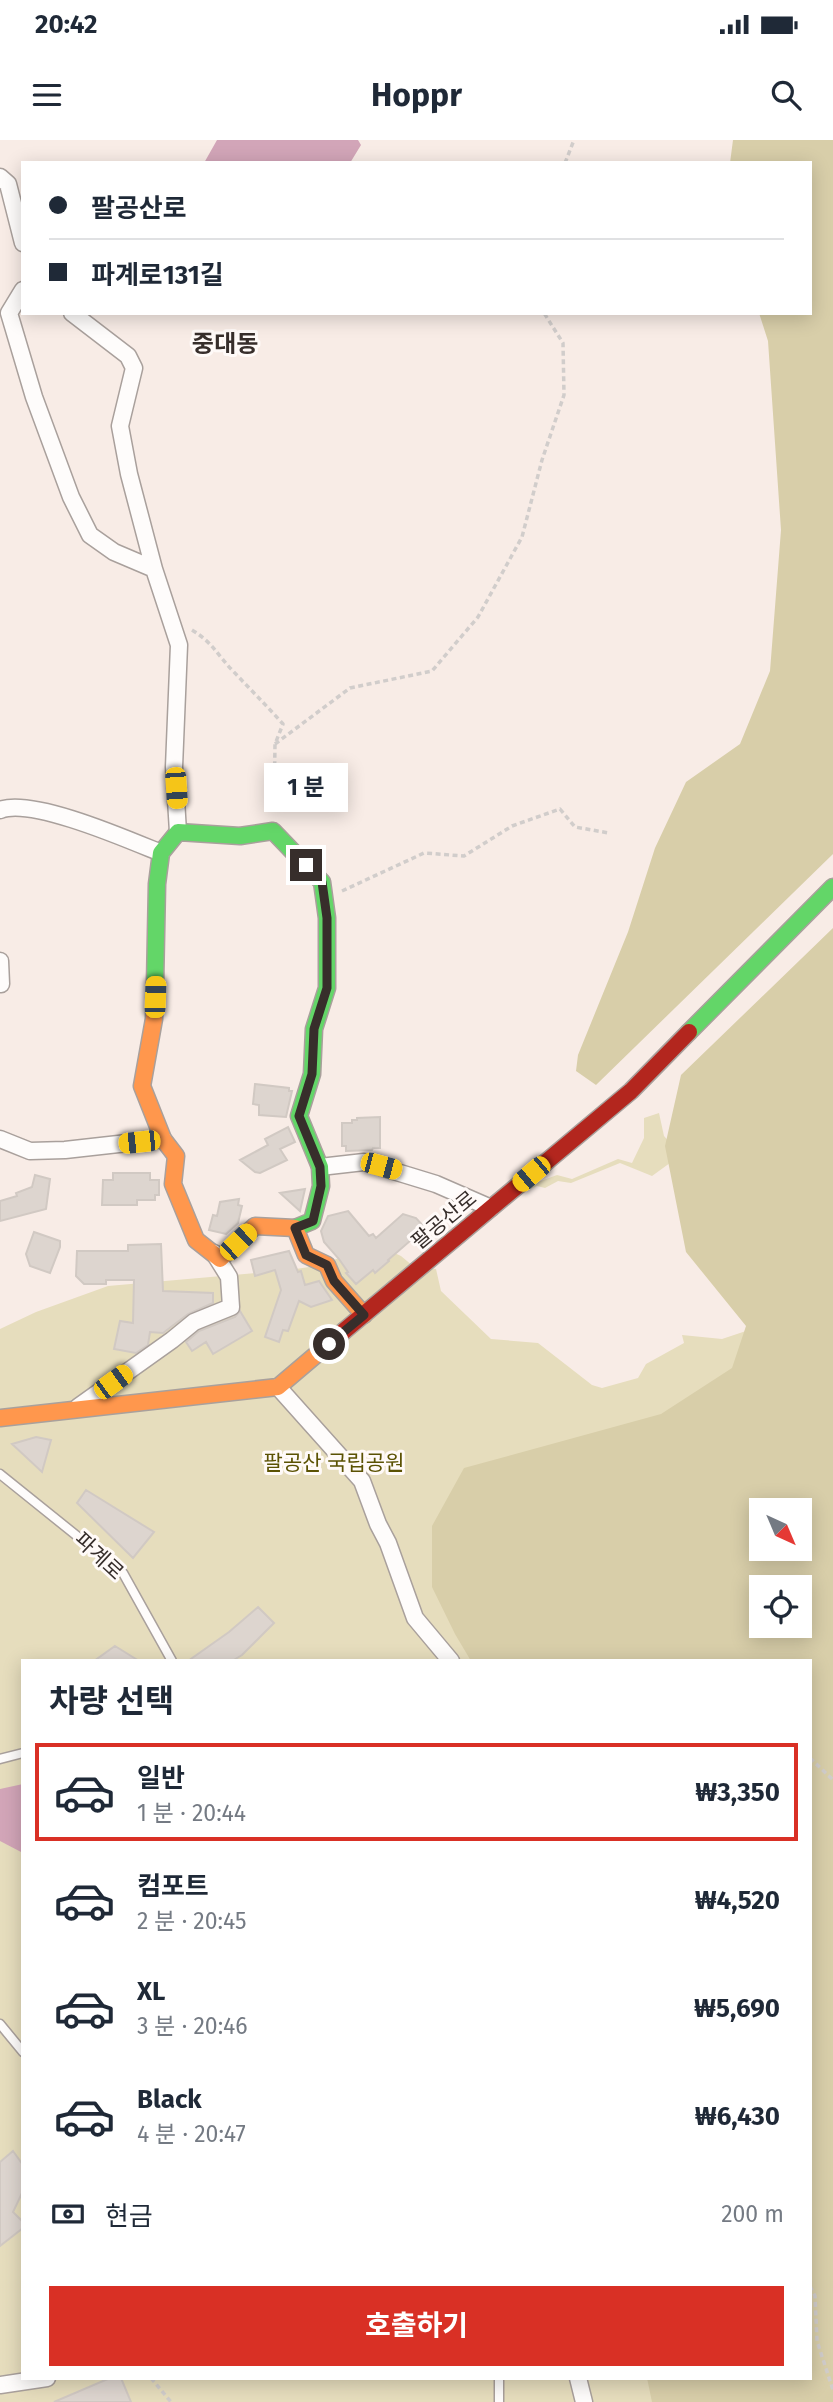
<!DOCTYPE html>
<html lang="ko">
<head>
<meta charset="utf-8">
<style>
  body { margin:0; font-family:"Fira Sans","Noto Sans KR",sans-serif; background:#f6f6f7; color:#1f2937; height:100vh; display:flex; flex-direction:column; font-size:26px; white-space:nowrap }
  * { box-sizing:border-box; margin:0 }
  p { font-size:23px; color:#747a83 }
  .icon { flex:none; width:38px; height:38px; fill:none; stroke:currentColor; stroke-width:2; stroke-linecap:round; stroke-linejoin:round }
  .map { position:relative; flex:1; overflow:hidden }
  .drawer { position:absolute; left:21px; top:1519px; width:791px; height:721px; display:flex; flex-direction:column; background:#fff; border-radius:0px; box-shadow:0 4px 18px #0003 }
  .drawer>* { flex:none }
  .hud { position:absolute; left:21px; top:21px; width:791px; height:154px; border-radius:0px; box-shadow:0 4px 18px #0003; display:grid; align-content:center; height:154px; padding:0 28px; background:#fff }
  .needle { width:46px; rotate:136deg }
  .tools { position:absolute; left:749px; top:1358px; display:grid; gap:14px }
  .tools a { display:grid; place-items:center; width:63px; height:63px; border-radius:0px; background:#fff; box-shadow:0 4px 18px #0003; font-size:35px }
  .end { position:absolute; width:32px; height:32px; margin:-16px; border:9px solid #372e2b; background:#fff; box-shadow:0 0 0 4px #fff }
  .from { border-radius:50% }
  .bubble { position:absolute; height:49px; border-radius:0px; background:#fff; box-shadow:0 4px 18px #0003; font-size:23px; font-weight:700; line-height:49px; text-align:center }
  .car { position:absolute; width:21px; height:42px; margin:-21px -10px; border-radius:9px; box-shadow:0 0 5px 2px #0007; background:linear-gradient(#f5c518 24%,#345 0 40%,#f5c518 0 76%,#345 0 86%,#f5c518 0) }
  .hud b { display:flex; align-items:center; gap:24px; height:66px; font-size:26px }
  .hud b+b { border-top:2px solid #e0e1e3 }
  .hud i { width:18px; height:18px; background:#1f2937 }
  ul { padding:0; list-style:none }
  li { display:flex; align-items:center; gap:21px; height:98px; margin:0 14px 10px; padding:0 14px; border:4px solid transparent; border-radius:0px }
  li div { flex:1 }
  li b { display:block; font-size:26px }
  li em { font-style:normal; font-weight:700 }
  li.current { border-color:#d93025 }
  li>.icon { width:63px; height:63px; stroke-width:1.5 }
  h2 { padding:0 28px; font-size:32px; line-height:84px }
  .pay { display:flex; align-items:center; gap:18px; height:77px; padding:0 28px; font-size:26px }
  .pay p { margin-inline-start:auto }
  .primary-button { display:flex; gap:14px; margin-top:auto; padding:14px 28px }
  .primary-button a { flex:1; height:80px; border-radius:0px; background:#d93025; color:#fff; font-size:28px; font-weight:700; line-height:80px; text-align:center }
  .status { display:flex; justify-content:space-between; align-items:center; height:49px; padding:0 35px; background:#fff; direction:ltr }
  .status svg { height:19px; fill:currentColor }
  header { display:flex; justify-content:space-between; align-items:center; height:91px; padding:0 28px; background:#fff; font-size:32px; font-weight:700 }
  .map>svg:first-child { display:block }
  .green { fill:#e6ddbd; fill-rule:evenodd }
  .forest { fill:#d8cea9; fill-rule:evenodd }
  .water { fill:#d2a5b8 }
  .building { fill:#ddd5cf; stroke:#d1c9c3; stroke-width:2 }
  .lines { fill:none; stroke-linecap:round; stroke-linejoin:round }
  .lane-casing { stroke:#a9a09c; stroke-width:11 }
  .street-casing { stroke:#a9a09c; stroke-width:19 }
  .fast-casing { stroke:#a9a09c; stroke-width:19 }
  .slow-casing { stroke:#a9a09c; stroke-width:19 }
  .jam-casing { stroke:#a9a09c; stroke-width:19 }
  .path { stroke:#d1cdcb; stroke-width:3.5; stroke-dasharray:5 3.5; stroke-linecap:butt }
  .lane { stroke:#fefcfb; stroke-width:8 }
  .street { stroke:#fefcfb; stroke-width:16 }
  .fast { stroke:#63d668; stroke-width:16 }
  .slow { stroke:#ff974d; stroke-width:16 }
  .jam { stroke:#b3261e; stroke-width:16 }
  .route { stroke:#372e2b; stroke-width:9 }
  .labels { text-anchor:middle; dominant-baseline:central; stroke-width:6; stroke-linejoin:round; paint-order:stroke }
  .street-label { font-size:21px; fill:#372e2b; stroke:#fffaf8 }
  .park-label { font-size:21px; fill:#5b5203; stroke:#fffaf8 }
  .quarter-label { font-size:24px; font-weight:bold; fill:#372e2b; stroke:#fffaf8 }
</style>
</head>
<body>
<div class="status"><b>20:42</b><svg viewBox="0 0 49 12"><path d="M0 12V9h3v3zM5 12V6h3v6zM10 12V3h3v9zM15 12V0h3v12zM26 1h20v11H26zM47 4h2v5h-2z"/></svg></div>
<header><svg class="icon" aria-label="menu" viewBox="0 0 24 24"><path d="M4 6h16M4 12h16M4 18h16"/></svg>Hoppr<svg class="icon" aria-label="search" viewBox="0 0 24 24"><circle cx="10" cy="10" r="6"/><path d="M15 15l6 6"/></svg></header>
<div class="map">
<svg width="833" height="2262" viewBox="0 0 833 2262">
  <rect width="100%" height="100%" fill="#f8ece6"/>
  <path class="green" d="M659 973 664 996 681 1015 652 1036 620 1023 571 1043 558 1041 545 1048 537 1046 519 1054 538 1042 557 1035 572 1039 618 1019 632 1023 644 998V978Z
    M377 1105 401 1116 413 1126 436 1129 441 1151 491 1199 538 1203 592 1245 602 1248 638 1238 646 1224 684 1203 682 1195 722 1199 752 1189 832 1117 833 2262H0V1189L36 1172 108 1146 289 1130 316 1126ZM761 1370H800V1409H761ZM761 1447H800V1486H761ZM23 1521H810V2238H23Z"/>
  <path class="forest" d="M733 0H833V714L596 945 576 931 578 915 628 792 655 708 686 642 740 604 770 531 781 390 768 201 759 173H810V23H730Z
    M833 788V2262H652L647 2238H810V1521H471L455 1494 432 1447V1386L464 1328 661 1274 732 1228 746 1186 686 1112 665 1006 681 935ZM761 1370H800V1409H761ZM761 1447H800V1486H761Z"/>
  <path class="water" d="M217 0H358L361 5 350 23H204Z
    M23 1644V1713L0 1701V1649Z"/>
  <path class="building" d="M255 944 289 948V951H292L286 977 259 975V965L253 964Z
    M380 977V1008H373L372 1010 346 1011V1006H342V983H352V980H357V978Z
    M288 987 295 1002 280 1009 287 1020 260 1033 255 1032 240 1020 268 1005 265 999Z
    M113 1033H150V1040H159V1055H155V1060H137V1065H102L103 1040H113Z
    M35 1035 50 1039 46 1069 0 1081V1061L17 1056 16 1053 32 1047Z
    M305 1049 300 1071 280 1053Z
    M239 1059 238 1065 242 1066 238 1083 226 1094 209 1090 213 1075 217 1076 220 1062Z
    M348 1071 369 1096 373 1094 376 1098 403 1074 416 1078 425 1088 388 1120 389 1121 375 1133 373 1130 356 1144 346 1133 348 1132 339 1119 324 1102 321 1091 328 1076Z
    M34 1092 60 1101V1107L50 1133 30 1126 26 1114Z
    M161 1104 163 1151 213 1153V1163L188 1174 163 1193 150 1192 148 1205 136 1213 114 1209 120 1181 133 1183 134 1140H106V1144H84L76 1136 77 1111H128V1105Z
    M289 1111 298 1132 301 1131 305 1145 319 1141 332 1160 311 1167 299 1161 288 1191 283 1190 279 1202 265 1197 281 1150 275 1130 255 1136 251 1120Z
    M240 1171 252 1191 213 1214 206 1202 192 1211 186 1202 199 1191 235 1177Z
    M36 1297 51 1300 42 1332 12 1304Z
    M86 1350 154 1392 133 1418 77 1363Z
    M258 1467 274 1483 242 1515 232 1521H188L229 1492Z
    M115 1506 139 1521H94Z
    M13 2011 23 2025V2051L13 2072 23 2082V2088L0 2106V2022Z
    M110 2238H121L131 2262H54Z"/>
  <g class="lines">
    <defs>
      <path id="lane" d="M0 1334 123 1433 172 1521
        M0 1619 23 1613
        M0 1884 23 1912
        M499 2262V2238"/>
      <path id="street" d="M0 37 8 44 23 103
        M23 150 9 173 34 257 71 357 90 395 114 412 154 429 179 505 174 627 178 692
        M72 173 128 216 134 228 120 286 129 334 154 429
        M0 670C31 657 129 700 161 713
        M0 821 1 844
        M0 999 30 1011 65 1010 163 999
        M320 1027 364 1022 436 1044 491 1068
        M278 1247 362 1341 378 1384 388 1403 415 1478 451 1521
        M78 1267 172 1200 194 1182 231 1167 229 1137 214 1113
        M578 2238 584 2262
        M0 2245 47 2238"/>
      <path id="fast" d="M155 844 157 744 161 713 178 692 240 696 273 691 322 742 327 778V848L314 889 312 934 299 976 320 1027 321 1046 312 1081 295 1088
        M689 892 833 747"/>
      <path id="slow" d="M155 844 154 879 142 946 163 999 176 1016 173 1044 196 1100 220 1119 255 1086 295 1088 306 1115 327 1125 334 1141 364 1175
        M0 1278 278 1247 344 1191"/>
      <path id="jam" d="M344 1191 631 951 689 892"/>
    </defs>
    <use href="#lane" class="lane-casing"/>
    <use href="#street" class="street-casing"/>
    <use href="#fast" class="fast-casing"/>
    <use href="#slow" class="slow-casing"/>
    <use href="#jam" class="jam-casing"/>
    <path class="path" d="M565 23 574 0
      M192 490C213 503 216 513 232 530 249 548 266 565 283 584L275 604 274 671
      M275 604 350 548 432 531 478 477 522 397 542 320 564 255 563 203 544 173
      M342 751 424 713 464 716 512 686 560 669 575 687 609 693
      M810 1618 833 1640
      M810 2146 815 2156 817 2201 833 2250
      M151 2238 171 2262"/>
    <use href="#lane" class="lane"/>
    <use href="#street" class="street"/>
    <use href="#fast" class="fast"/>
    <use href="#slow" class="slow"/>
    <use href="#jam" class="jam"/>
  </g>
  <g class="lines">
    <path class="route" d="M306 725 322 742 327 778V848L314 889 312 934 299 976 320 1027 321 1046 313 1081 295 1088 306 1115 327 1125 334 1141 364 1175 329 1204"/>
  </g>
  <g class="labels">
    <g class="street-label">
      <text transform="translate(444 1080) rotate(-40)">팔공산로</text>
      <text transform="translate(99 1416) rotate(43)">파계로</text>
    </g>
    <g class="park-label">
      <text x="334" y="1323">팔공산 국립공원</text>
    </g>
    <g class="quarter-label">
      <text x="225" y="204">중대동</text>
    </g>
  </g>
</svg>
<div class="tools">
<a><svg class="needle" viewBox="-14 -14 28 28"><path d="M0-13l5 13h-10z" fill="#e53935"/><path d="M0 13l5-13h-10z" fill="#747a83"/></svg></a>
<a><svg class="icon" aria-label="locate" viewBox="0 0 24 24"><circle cx="12" cy="12" r="6"/><path d="M12 2v4M12 18v4M2 12h4M18 12h4"/></svg></a>
</div>
<i class="end from" style="left:329px;top:1204px"></i>
<i class="end" style="left:306px;top:725px"></i>
<div class="bubble" style="left:264px;top:623px;width:84px">1 분</div>
<i class="car" style="left:176px;top:648px;rotate:176deg"></i>
<i class="car" style="left:155px;top:857px;rotate:2deg"></i>
<i class="car" style="left:139px;top:1002px;rotate:264deg"></i>
<i class="car" style="left:381px;top:1026px;rotate:105deg"></i>
<i class="car" style="left:531px;top:1034px;rotate:230deg"></i>
<i class="car" style="left:238px;top:1102px;rotate:46deg"></i>
<i class="car" style="left:113px;top:1242px;rotate:54deg"></i>
<div class="hud">
<b><i class="from"></i>팔공산로</b>
<b><i></i>파계로131길</b>
</div>
<section class="drawer">
<h2>차량 선택</h2>
<ul>
<li class="current"><svg class="icon" aria-label="car" viewBox="0 0 24 24"><path d="M5 17H2v-5l4-1 3-4h7l3 4 3 1v5h-3M9 17h6M6 11h13"/><circle cx="7" cy="17" r="2"/><circle cx="17" cy="17" r="2"/></svg><div><b>일반</b><p>1 분 · 20:44</p></div><em>₩3,350</em></li>
<li><svg class="icon" aria-label="car" viewBox="0 0 24 24"><path d="M5 17H2v-5l4-1 3-4h7l3 4 3 1v5h-3M9 17h6M6 11h13"/><circle cx="7" cy="17" r="2"/><circle cx="17" cy="17" r="2"/></svg><div><b>컴포트</b><p>2 분 · 20:45</p></div><em>₩4,520</em></li>
<li><svg class="icon" aria-label="car" viewBox="0 0 24 24"><path d="M5 17H2v-5l4-1 3-4h7l3 4 3 1v5h-3M9 17h6M6 11h13"/><circle cx="7" cy="17" r="2"/><circle cx="17" cy="17" r="2"/></svg><div><b>XL</b><p>3 분 · 20:46</p></div><em>₩5,690</em></li>
<li><svg class="icon" aria-label="car" viewBox="0 0 24 24"><path d="M5 17H2v-5l4-1 3-4h7l3 4 3 1v5h-3M9 17h6M6 11h13"/><circle cx="7" cy="17" r="2"/><circle cx="17" cy="17" r="2"/></svg><div><b>Black</b><p>4 분 · 20:47</p></div><em>₩6,430</em></li>
</ul>
<div class="pay"><svg class="icon" aria-label="cash" viewBox="0 0 24 24"><path d="M3 7h18v10H3z"/><circle cx="12" cy="12" r="2"/></svg>현금<p>200 m</p></div>
<div class="primary-button"><a>호출하기</a></div>
</section>
</div>
</body>
</html>
